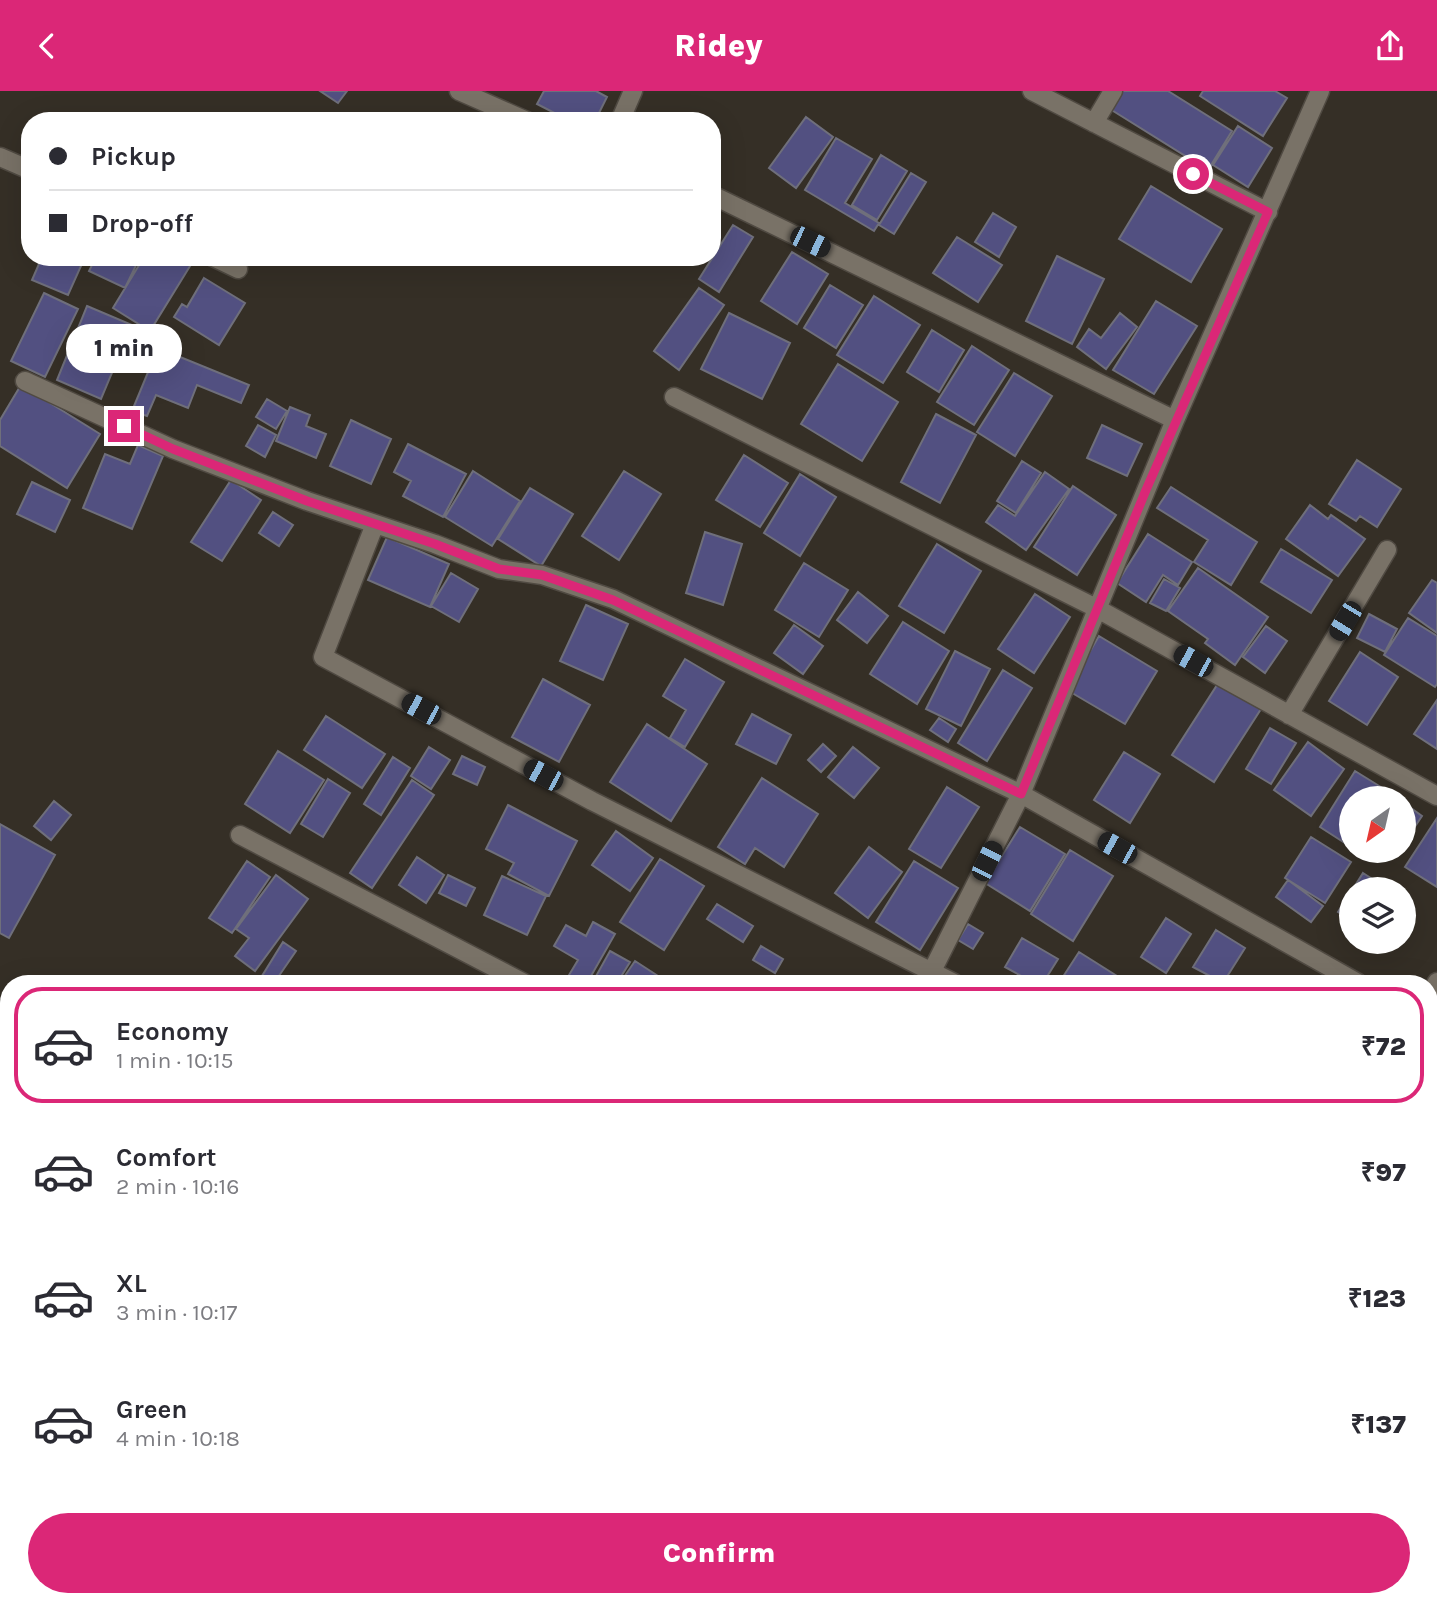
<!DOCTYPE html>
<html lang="en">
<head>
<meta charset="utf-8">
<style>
  body { margin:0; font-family:Karla,sans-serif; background:#f7f7f7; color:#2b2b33; height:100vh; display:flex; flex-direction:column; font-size:26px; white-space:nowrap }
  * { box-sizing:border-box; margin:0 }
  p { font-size:23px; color:#7c7c81 }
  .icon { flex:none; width:38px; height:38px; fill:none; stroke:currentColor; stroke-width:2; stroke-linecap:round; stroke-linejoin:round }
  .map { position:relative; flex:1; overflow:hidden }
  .details { position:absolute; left:0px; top:884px; width:1438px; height:632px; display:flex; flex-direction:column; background:#fff; border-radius:28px 28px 0 0; box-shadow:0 7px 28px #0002 }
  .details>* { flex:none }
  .banner { position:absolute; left:21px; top:21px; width:700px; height:154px; border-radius:28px; box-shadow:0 7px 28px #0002; display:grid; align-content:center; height:154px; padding:0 28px; background:#fff }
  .needle { width:46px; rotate:214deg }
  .controls { position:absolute; left:1339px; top:695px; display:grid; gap:14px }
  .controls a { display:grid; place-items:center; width:77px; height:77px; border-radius:50%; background:#fff; box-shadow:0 7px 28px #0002; font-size:35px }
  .end { position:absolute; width:32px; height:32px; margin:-16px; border:9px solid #db2777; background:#fff; box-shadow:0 0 0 4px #fff }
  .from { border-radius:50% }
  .bubble { position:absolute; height:49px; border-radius:24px; background:#fff; box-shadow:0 7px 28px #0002; font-size:23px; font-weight:800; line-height:49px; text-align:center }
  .car { position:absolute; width:21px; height:42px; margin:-21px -10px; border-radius:9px; box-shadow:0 0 5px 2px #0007; background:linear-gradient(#222 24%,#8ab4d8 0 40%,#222 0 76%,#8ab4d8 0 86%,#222 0) }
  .banner b { display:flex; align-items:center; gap:24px; height:66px; font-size:26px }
  .banner b+b { border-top:2px solid #e1e1e2 }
  .banner i { width:18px; height:18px; background:#2b2b33 }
  ul { padding:12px 0 0; list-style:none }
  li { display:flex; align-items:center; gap:21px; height:116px; margin:0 14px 10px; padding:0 14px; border:4px solid transparent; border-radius:28px }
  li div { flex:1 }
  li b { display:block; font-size:26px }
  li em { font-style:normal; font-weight:800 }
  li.current { border-color:#db2777 }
  li>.icon { width:63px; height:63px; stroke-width:1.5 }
  .cta { display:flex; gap:14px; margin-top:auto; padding:14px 28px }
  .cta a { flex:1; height:80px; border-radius:42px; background:#db2777; color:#fff; font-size:28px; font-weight:800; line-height:80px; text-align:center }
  header { display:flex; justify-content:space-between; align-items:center; height:91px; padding:0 28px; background:#db2777; color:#fff; font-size:32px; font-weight:800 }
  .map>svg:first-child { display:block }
  .building { fill:#525081; stroke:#6f6f7b; stroke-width:2 }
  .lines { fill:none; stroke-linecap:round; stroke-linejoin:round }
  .street-casing { stroke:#504a42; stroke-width:21 }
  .street { stroke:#797267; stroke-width:18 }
  .route { stroke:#db2777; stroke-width:9 }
</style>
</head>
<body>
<header><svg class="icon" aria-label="back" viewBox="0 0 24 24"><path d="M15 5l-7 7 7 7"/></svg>Ridey<svg class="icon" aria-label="share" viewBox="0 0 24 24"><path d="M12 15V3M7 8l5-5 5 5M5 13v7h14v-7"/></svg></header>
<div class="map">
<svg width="1437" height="1515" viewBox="0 0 1437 1515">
  <rect width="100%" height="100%" fill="#352f26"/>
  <path class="building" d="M320 0H347L338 12Z
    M544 0H596L607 6 595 30H570L537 13Z
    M1122 0H1168L1232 40 1208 79 1110 18Z
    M1203 0H1275L1287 7 1263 45 1200 5Z
    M806 26 833 46 796 97 769 77Z
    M1238 35 1272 57 1248 96 1213 74Z
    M836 47 872 68 845 112 879 132 874 140 805 99Z
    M881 64 907 80 877 129 852 114Z
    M911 82 926 91 894 143 879 134Z
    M1151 95 1222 138 1191 191 1119 148Z
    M993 122 1016 136 999 166 975 151Z
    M733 134 753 146 719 201 699 188Z
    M957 146 1002 174 978 211 933 182Z
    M792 161 828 183 797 233 761 210Z
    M1057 165 1104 188 1072 253 1026 230Z
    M42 166H85L68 204 32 189Z
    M96 166H140L125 197 89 180Z
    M144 166 195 167 150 240 113 217Z
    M204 187 245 212 219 254 174 226 182 213 187 216Z
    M830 194 863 214 836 257 804 237Z
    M699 197 724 214 679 279 654 260Z
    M44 202 78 218 45 286 11 270Z
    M874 205 920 234 883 292 837 264Z
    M1156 210 1197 235 1154 303 1113 279Z
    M87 215 132 234 101 308 57 289Z
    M729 222 790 252 762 308 701 278Z
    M1120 222 1137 236 1106 278 1077 256 1089 238 1101 247Z
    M932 239 964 259 939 301 907 281Z
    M972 255 1009 279 974 334 937 311Z
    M158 257 249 294 241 312 197 294 188 317 156 304 147 325 132 320Z
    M838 273 898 311 862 370 801 333Z
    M1014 282 1052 305 1015 365 977 341Z
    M21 294 100 343 67 397 0 355V329Z
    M267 308 287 320 276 338 256 326Z
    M290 316 310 324 306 335 326 343 316 367 276 350Z
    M936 323 976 344 940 412 901 391Z
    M351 329 391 348 371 393 330 375Z
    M258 334 276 344 265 366 246 355Z
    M1102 334 1142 353 1127 385 1087 367Z
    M408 353 466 383 443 426 403 405 411 390 394 381Z
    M138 354 163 365 132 438 83 417 105 363 130 373Z
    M744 364 788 392 760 436 716 409Z
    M1357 369 1401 398 1377 436 1360 425 1356 430 1329 413Z
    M1022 370 1041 382 1016 422 997 410Z
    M473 380 520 410 492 455 445 426Z
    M624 380 661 403 619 469 582 445Z
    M1045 381 1069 398 1026 459 986 431 998 414 1015 425Z
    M800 383 836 406 800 465 764 442Z
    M231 389 261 409 222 470 191 451Z
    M32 391 70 409 55 441 17 423Z
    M1073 395 1116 424 1077 484 1034 456Z
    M1171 396 1257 451 1231 494 1194 471 1208 449 1157 417Z
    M530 397 573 423 541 475 498 448Z
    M1310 414 1328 428 1331 424 1365 448 1338 485 1286 448Z
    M273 421 293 434 279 455 259 442Z
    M705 441 742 453 723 514 686 502Z
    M1148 443 1192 471 1178 494 1163 484 1146 511 1117 492Z
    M387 446 449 473 430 516 368 489Z
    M937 453 981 480 944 542 899 515Z
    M1281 458 1332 489 1311 522 1261 491Z
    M804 472 848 499 819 546 775 519Z
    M1198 477 1268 526 1235 574 1205 552 1208 548 1168 520Z
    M451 482 478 498 459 531 431 515Z
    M1164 488 1180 497 1166 520 1150 512Z
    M1432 489 1437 492V542L1409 522Z
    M858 501 888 525 867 552 837 529Z
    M1035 503 1070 526 1034 582 998 558Z
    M586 514 628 533 603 589 560 570Z
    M1369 523 1397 538 1385 561 1357 547Z
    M1408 527 1437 545V593L1435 596 1384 564Z
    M903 531 949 560 917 613 870 583Z
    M794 534 823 555 803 583 774 562Z
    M1266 535 1287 550 1265 582 1243 566Z
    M1099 545 1157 580 1125 633 1067 599Z
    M955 560 990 578 961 635 926 618Z
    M1360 561 1398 586 1367 634 1329 610Z
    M685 568 724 591 685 656 670 647 686 619 663 605Z
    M1003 579 1032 597 987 670 958 652Z
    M543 588 590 614 559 671 512 646Z
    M1219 591 1261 618 1214 691 1172 664Z
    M1437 609V658L1414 643Z
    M752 623 791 644 776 673 736 653Z
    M326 625 385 663 362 697 304 659Z
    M939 627 956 638 948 651 930 639Z
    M647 633 707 673 671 730 610 691Z
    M1270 637 1296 652 1271 693 1246 678Z
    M1308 651 1344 678 1311 725 1274 699Z
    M823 653 836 665 821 681 808 669Z
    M429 656 450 669 431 698 411 685Z
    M853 656 879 677 854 707 828 686Z
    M278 660 324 689 290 742 245 713Z
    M1124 661 1160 683 1130 732 1094 709Z
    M462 665 485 676 477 694 453 683Z
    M393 666 410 677 381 724 364 713Z
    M1355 680 1389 701 1386 707H1351V756L1320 736Z
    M762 687 818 723 784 776 755 757 745 773 718 756Z
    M328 688 350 702 323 746 301 733Z
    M412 689 434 704 372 797 350 782Z
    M947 696 979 716 941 777 909 758Z
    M54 710 71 724 51 749 34 735Z
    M1404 712 1422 725 1404 752Z
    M508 714 577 750 549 805 508 783 514 772 486 758Z
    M1437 727V796L1405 776Z
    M0 733 55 764 9 847 0 842Z
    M1020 736 1065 763 1030 820 985 792Z
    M616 740 653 767 630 800 592 774Z
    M1311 746 1351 771 1325 812 1285 787Z
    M869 756 902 781 868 827 835 802Z
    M1070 759 1113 785 1073 850 1031 823Z
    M417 766 444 784 426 812 399 794Z
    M660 768 704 795 664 859 620 831Z
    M247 770 270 786 232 842 209 827Z
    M914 770 958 797 920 859 876 831Z
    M1363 782 1388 798H1353Z
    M276 784 308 808 255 880 235 865 249 847 236 838Z
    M448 784 475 797 466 815 439 802Z
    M502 785 546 805 527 844 484 824Z
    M1288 789 1323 815 1311 831 1276 806Z
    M1351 801V829L1338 821Z
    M717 813 753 835 743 851 707 828Z
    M1166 827 1191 843 1166 882 1141 866Z
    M593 831 615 843 587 892H584L569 884 578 869 554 855 566 834 586 845Z
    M968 833 983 842 973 858 958 849Z
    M1216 839 1245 857 1223 892 1193 876Z
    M1022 847 1058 868 1043 892H1034L1005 876Z
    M283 851 296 860 274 892 262 885Z
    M761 855 783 868 775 882 753 869Z
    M610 860 630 871 617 892H605L595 887Z
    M1079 861 1117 885 1112 892H1059Z
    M635 870 658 885 653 892H620Z
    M1430 1069 1437 1072V1100L1430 1096Z
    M1430 1181 1437 1183V1207L1430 1204Z
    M1434 1263 1437 1264V1307L1430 1304V1272Z
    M1430 1357 1437 1361V1385L1430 1396Z
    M472 1507H518L515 1515H469Z
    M685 1507H750L747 1515H703Z
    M787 1507H814L810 1515H803Z
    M990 1507H1038L1033 1515H985Z
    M1049 1507H1091L1086 1515H1049L1045 1513Z
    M1100 1507H1133L1129 1515H1096Z
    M1222 1507H1259L1254 1515H1235Z
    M1267 1507H1297L1294 1515H1264Z
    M1325 1507H1375L1370 1515H1326L1322 1512Z"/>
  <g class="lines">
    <defs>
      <path id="street" d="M459 0 527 30
        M1032 0 1268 121
        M620 30 633 0
        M1094 32 1113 0
        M0 66 30 79
        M712 104 1175 329
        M213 166 238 178
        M25 290 173 358 307 410 435 453 499 478 542 484 613 508 1021 703 1358 892
        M674 306 1096 517 1437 705
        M375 433 323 566 592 710 954 892
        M1289 624 1387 459
        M240 744 524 892
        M926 892 1021 703 1175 329 1320 0
        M1430 905 1437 891
        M1430 1129 1437 1133
        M1430 1344 1437 1348
        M1430 1484 1437 1475
        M909 1507 927 1515
        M166 1515 170 1507
        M645 1515 648 1507
        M863 1515 867 1507
        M1404 1515 1411 1507"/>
    </defs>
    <use href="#street" class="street-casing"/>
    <use href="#street" class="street"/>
  </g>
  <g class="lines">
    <path class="route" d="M124 335 173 358 307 410 435 453 499 478 542 484 613 509 1021 703 1146 399 1268 121 1193 83"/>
  </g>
</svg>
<div class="controls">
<a><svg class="needle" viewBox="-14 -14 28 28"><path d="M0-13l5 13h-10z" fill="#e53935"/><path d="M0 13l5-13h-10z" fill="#7c7c81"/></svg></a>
<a><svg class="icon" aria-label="layers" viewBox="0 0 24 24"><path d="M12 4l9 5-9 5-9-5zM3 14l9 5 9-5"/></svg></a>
</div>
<i class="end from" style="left:1193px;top:83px"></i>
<i class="end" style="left:124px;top:335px"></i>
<div class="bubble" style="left:66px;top:233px;width:116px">1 min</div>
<i class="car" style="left:810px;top:151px;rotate:116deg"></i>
<i class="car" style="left:1345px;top:530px;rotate:211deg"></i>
<i class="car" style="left:1193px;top:570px;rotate:299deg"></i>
<i class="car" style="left:421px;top:618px;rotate:298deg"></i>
<i class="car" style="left:543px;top:684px;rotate:298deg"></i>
<i class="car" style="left:1117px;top:757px;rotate:299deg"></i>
<i class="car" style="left:987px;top:770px;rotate:26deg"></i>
<div class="banner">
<b><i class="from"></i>Pickup</b>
<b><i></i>Drop-off</b>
</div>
<section class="details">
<ul>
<li class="current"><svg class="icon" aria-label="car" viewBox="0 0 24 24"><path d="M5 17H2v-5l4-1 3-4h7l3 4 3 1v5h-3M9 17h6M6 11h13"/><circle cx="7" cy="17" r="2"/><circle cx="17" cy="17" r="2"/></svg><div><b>Economy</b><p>1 min · 10:15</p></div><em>₹72</em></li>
<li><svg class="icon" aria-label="car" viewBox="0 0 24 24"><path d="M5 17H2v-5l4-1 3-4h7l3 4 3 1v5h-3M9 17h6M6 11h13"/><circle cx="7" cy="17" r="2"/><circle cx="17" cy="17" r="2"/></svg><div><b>Comfort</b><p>2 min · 10:16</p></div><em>₹97</em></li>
<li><svg class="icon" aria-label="car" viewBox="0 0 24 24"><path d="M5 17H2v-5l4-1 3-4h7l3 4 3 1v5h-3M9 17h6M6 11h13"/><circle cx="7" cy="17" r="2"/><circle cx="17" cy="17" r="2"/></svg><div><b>XL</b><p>3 min · 10:17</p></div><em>₹123</em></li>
<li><svg class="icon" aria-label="car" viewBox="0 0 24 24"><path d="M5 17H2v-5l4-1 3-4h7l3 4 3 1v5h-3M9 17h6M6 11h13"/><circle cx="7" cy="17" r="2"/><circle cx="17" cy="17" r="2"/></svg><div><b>Green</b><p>4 min · 10:18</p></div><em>₹137</em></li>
</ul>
<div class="cta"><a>Confirm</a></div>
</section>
</div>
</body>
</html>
